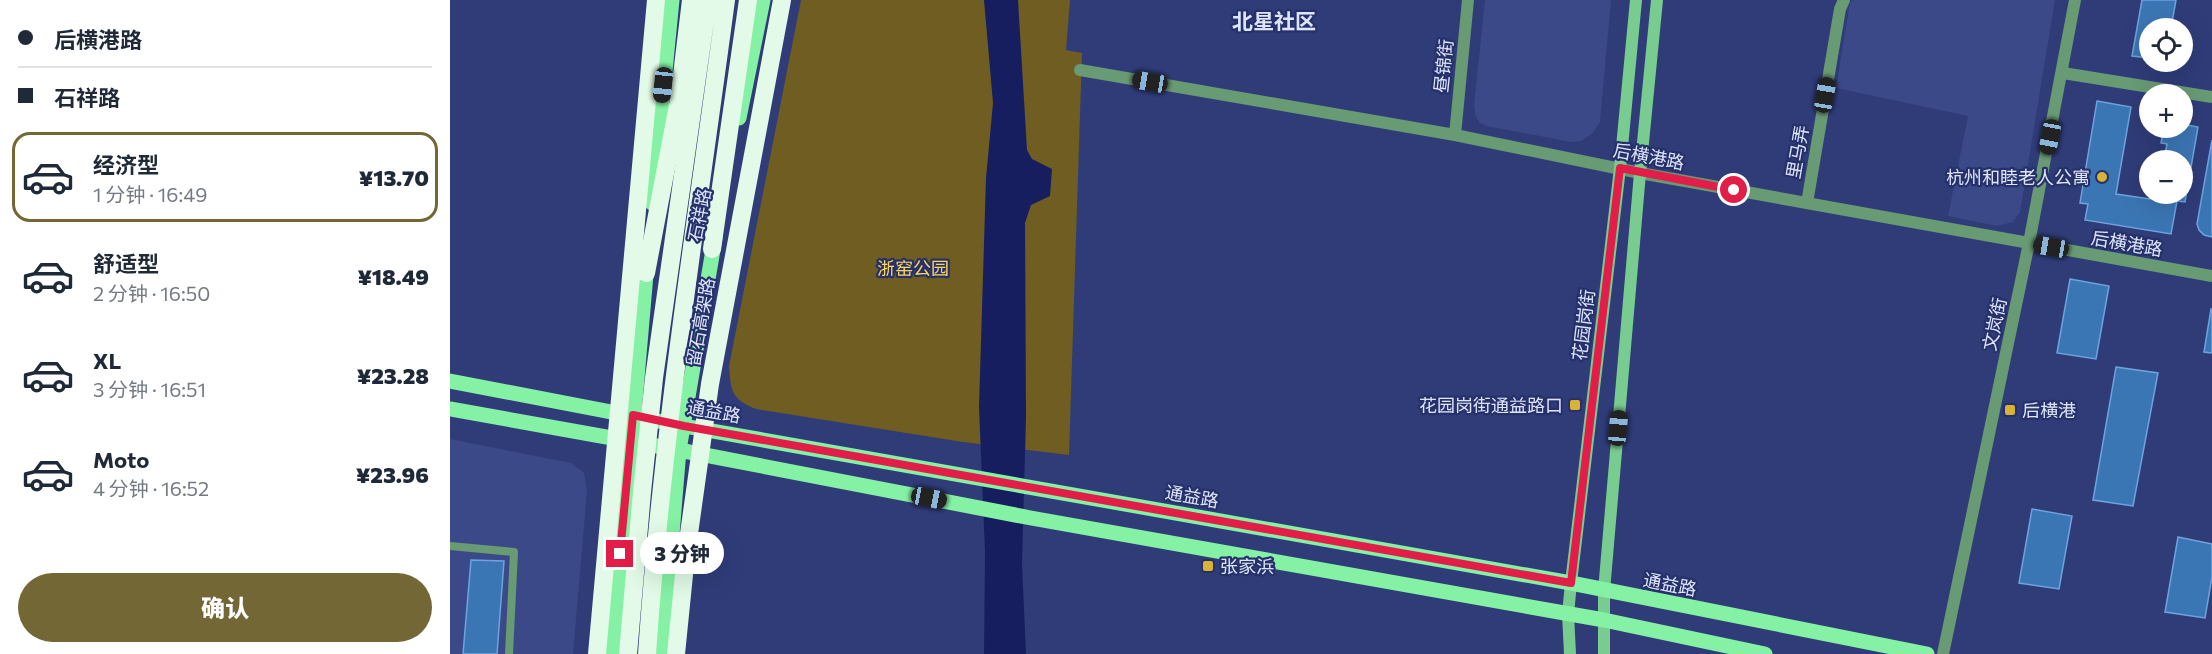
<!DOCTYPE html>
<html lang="zh">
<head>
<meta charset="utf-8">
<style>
  body { margin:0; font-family:Commissioner,"Noto Sans SC",sans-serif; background:#f2f2f3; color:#1f2937; height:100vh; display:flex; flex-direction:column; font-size:22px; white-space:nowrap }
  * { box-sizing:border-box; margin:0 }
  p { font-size:20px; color:#747a83 }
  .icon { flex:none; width:33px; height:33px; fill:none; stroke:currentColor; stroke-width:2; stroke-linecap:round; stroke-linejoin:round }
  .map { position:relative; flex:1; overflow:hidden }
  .details { display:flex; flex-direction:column; background:#fff; width:450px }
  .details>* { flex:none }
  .banner { display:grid; align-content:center; height:132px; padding:0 18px; background:#fff }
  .buttons { position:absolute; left:1689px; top:18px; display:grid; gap:12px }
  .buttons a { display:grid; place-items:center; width:54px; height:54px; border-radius:50%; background:#fff; box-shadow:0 6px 24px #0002; font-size:30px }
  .end { position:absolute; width:27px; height:27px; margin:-14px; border:8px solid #e11d48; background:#fff; box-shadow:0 0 0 3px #fff }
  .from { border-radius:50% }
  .bubble { position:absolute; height:42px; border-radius:21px; background:#fff; box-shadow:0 6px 24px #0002; font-size:20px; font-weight:800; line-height:42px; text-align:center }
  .car { position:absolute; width:18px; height:36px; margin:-18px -9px; border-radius:8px; box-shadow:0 0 4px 2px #0007; background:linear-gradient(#222 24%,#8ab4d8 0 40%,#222 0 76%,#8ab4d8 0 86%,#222 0) }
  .banner b { display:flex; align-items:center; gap:21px; height:57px; font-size:22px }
  .banner b+b { border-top:2px solid #e0e1e3 }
  .banner i { width:15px; height:15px; background:#1f2937 }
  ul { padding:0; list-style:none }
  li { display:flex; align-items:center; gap:18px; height:90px; margin:0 12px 9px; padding:0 6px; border:3px solid transparent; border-radius:18px }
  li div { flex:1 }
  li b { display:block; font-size:22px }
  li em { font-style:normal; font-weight:800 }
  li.selected { border-color:#736736 }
  li>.icon { width:54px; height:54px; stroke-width:1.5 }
  .action { display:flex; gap:12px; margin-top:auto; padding:12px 18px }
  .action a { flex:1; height:69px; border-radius:36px; background:#736736; color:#fff; font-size:24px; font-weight:800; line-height:69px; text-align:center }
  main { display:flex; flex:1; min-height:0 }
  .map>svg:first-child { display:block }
  .built { fill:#3b4989 }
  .green { fill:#6f5d22 }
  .water { fill:#171e60 }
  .building { fill:#3b76b4; stroke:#6ea3dd; stroke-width:1.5 }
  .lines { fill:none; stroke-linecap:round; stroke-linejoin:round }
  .lane { stroke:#689a74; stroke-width:8 }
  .street { stroke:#689a74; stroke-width:12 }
  .secondary { stroke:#78cc8f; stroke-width:12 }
  .primary { stroke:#84f1a4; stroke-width:15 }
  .highway { stroke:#e2fae7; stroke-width:18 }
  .highway-bridge { stroke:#e2fae7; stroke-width:18 }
  .route { stroke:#e11d48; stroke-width:8 }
  .poi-dot { fill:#d9b334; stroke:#26316b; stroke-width:2 }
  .labels { text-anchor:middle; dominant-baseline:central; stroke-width:4.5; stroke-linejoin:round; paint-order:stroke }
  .street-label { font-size:18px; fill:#dee5fb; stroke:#26316b }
  .poi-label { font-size:18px; fill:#dee5fb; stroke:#26316b; text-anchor:end }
  .park-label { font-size:18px; fill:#fbd55a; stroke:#26316b }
  .quarter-label { font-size:21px; font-weight:bold; fill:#dee5fb; stroke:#26316b }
</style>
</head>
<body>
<main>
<section class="details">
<div class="banner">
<b><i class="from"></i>后横港路</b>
<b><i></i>石祥路</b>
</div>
<ul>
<li class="selected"><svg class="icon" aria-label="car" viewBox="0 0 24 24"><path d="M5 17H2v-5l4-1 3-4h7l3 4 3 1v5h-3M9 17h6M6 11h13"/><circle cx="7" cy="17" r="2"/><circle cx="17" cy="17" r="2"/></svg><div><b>经济型</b><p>1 分钟 · 16:49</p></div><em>¥13.70</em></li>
<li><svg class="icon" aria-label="car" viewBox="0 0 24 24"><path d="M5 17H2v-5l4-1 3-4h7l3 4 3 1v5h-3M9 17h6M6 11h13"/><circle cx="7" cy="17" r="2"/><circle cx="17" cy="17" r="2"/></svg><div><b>舒适型</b><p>2 分钟 · 16:50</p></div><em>¥18.49</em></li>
<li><svg class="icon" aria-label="car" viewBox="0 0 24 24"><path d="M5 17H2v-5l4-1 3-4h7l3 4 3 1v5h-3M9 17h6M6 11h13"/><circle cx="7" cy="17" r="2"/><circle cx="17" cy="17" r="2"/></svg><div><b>XL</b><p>3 分钟 · 16:51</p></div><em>¥23.28</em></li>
<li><svg class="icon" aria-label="car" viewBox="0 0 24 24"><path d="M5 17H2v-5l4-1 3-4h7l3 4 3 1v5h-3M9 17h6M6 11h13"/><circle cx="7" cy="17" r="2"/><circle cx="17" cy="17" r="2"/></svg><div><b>Moto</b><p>4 分钟 · 16:52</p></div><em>¥23.96</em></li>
</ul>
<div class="action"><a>确认</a></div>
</section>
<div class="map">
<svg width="1762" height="654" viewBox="0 0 1762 654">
  <rect width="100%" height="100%" fill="#2f3c78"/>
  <path class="built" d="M1035 0H1161L1150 122 1142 134 1131 141 1121 142 1037 126 1030 123 1026 117 1024 105Z
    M1403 0H1605L1570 212 1563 222 1547 226 1498 216 1518 116 1386 88 1400 3Z
    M0 439 121 463 134 473 137 491 123 654H0Z"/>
  <path class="green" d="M351 0H620L616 50 632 53 619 455 513 442 306 409C281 399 281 391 279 366Z"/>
  <path class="water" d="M534 0H568L577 150 582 159 602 169 600 196 581 205 575 223 576 417 572 564 576 654H534L535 552 529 407 536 178 543 103Z"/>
  <path class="building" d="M1692 0H1726L1721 28H1700V58L1682 56Z
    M1647 101 1681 107 1666 194 1700 199 1701 194H1732V160H1714L1717 144 1711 143 1714 128H1732V124L1748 127 1735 202 1727 201 1721 234 1635 220 1638 204 1630 203Z
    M1762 140V237L1754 235 1749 230 1747 224Z
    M1620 279 1659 286 1646 359 1607 353Z
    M1761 309H1762V353L1754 352Z
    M1666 367 1708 373 1683 506 1643 500Z
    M1582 509 1622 516 1609 589 1569 583Z
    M1728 537 1762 544V577L1755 618 1715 612Z
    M21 560 54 561 47 654H13Z"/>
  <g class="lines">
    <path class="lane" d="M0 546 64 552 59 654"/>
    <path class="street" d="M630 70 1005 135 1190 173 1762 276
      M1613 73 1762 97
      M1005 135 1018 0
      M1357 203 1390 9 1394 0
      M1493 654 1579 243 1625 0"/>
    <path class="secondary" d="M1120 654 1118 614 1121 583 1170 168 1186 0
      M1154 654V591L1190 173 1207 0"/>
    <path class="primary" d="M289 118 313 0
      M202 203 222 0
      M0 381 234 426 1121 583 1477 654
      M0 409 229 450 581 518 1154 620 1315 654
      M163 654 197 263
      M212 654 229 450 265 238"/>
    <path class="highway" d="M262 249 298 0
      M196 273 229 100 241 0"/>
    <path class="highway-bridge" d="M147 654 206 0
      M178 654 192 492 204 378 258 0
      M197 654C212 435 247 218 276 0
      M226 654 236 555 260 384 332 0"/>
  </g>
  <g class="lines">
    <path class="route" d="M170 554 183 415 234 426 1121 583 1170 168 1284 190"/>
  </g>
  <g class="poi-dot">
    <circle cx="1652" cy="177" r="6"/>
    <rect x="1119" y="399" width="12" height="12" rx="3"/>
    <rect x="1554" y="404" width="12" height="12" rx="3"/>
    <rect x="752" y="560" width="12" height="12" rx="3"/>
  </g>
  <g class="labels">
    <g class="street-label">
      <text transform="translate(993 66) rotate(-84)">昼锦街</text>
      <text transform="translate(1347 152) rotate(-80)">里马弄</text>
      <text transform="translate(1199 156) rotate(11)">后横港路</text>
      <text transform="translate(249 215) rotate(-79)">石祥路</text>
      <text transform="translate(1677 243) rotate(10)">后横港路</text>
      <text transform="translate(250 322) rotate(-80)">留石高架路</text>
      <text transform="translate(1544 324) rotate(-78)">文岚街</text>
      <text transform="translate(1133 325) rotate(-83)">花园岗街</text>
      <text transform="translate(264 411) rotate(10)">通益路</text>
      <text transform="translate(742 496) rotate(10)">通益路</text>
      <text transform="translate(1220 584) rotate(11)">通益路</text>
    </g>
    <g class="poi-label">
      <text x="1640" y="177">杭州和睦老人公寓</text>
      <text x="1113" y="405">花园岗街通益路口</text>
      <text x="1572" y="410" text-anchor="start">后横港</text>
      <text x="770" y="566" text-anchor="start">张家浜</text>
    </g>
    <g class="park-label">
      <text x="463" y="268">浙窑公园</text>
    </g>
    <g class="quarter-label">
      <text x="824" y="20">北星社区</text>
    </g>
  </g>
</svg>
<div class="buttons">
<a><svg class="icon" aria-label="locate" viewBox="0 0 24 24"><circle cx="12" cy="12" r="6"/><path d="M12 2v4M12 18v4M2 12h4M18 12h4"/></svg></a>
<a>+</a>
<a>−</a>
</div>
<i class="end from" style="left:1284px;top:190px"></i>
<i class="end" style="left:170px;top:554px"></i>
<div class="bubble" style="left:190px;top:532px;width:84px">3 分钟</div>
<i class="car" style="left:700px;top:82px;rotate:280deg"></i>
<i class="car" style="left:213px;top:85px;rotate:186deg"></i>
<i class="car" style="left:1375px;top:95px;rotate:10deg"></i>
<i class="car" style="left:1600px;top:137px;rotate:191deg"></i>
<i class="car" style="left:1601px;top:247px;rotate:280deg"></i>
<i class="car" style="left:1168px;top:428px;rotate:5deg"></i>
<i class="car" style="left:479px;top:498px;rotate:101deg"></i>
</div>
</main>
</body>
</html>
